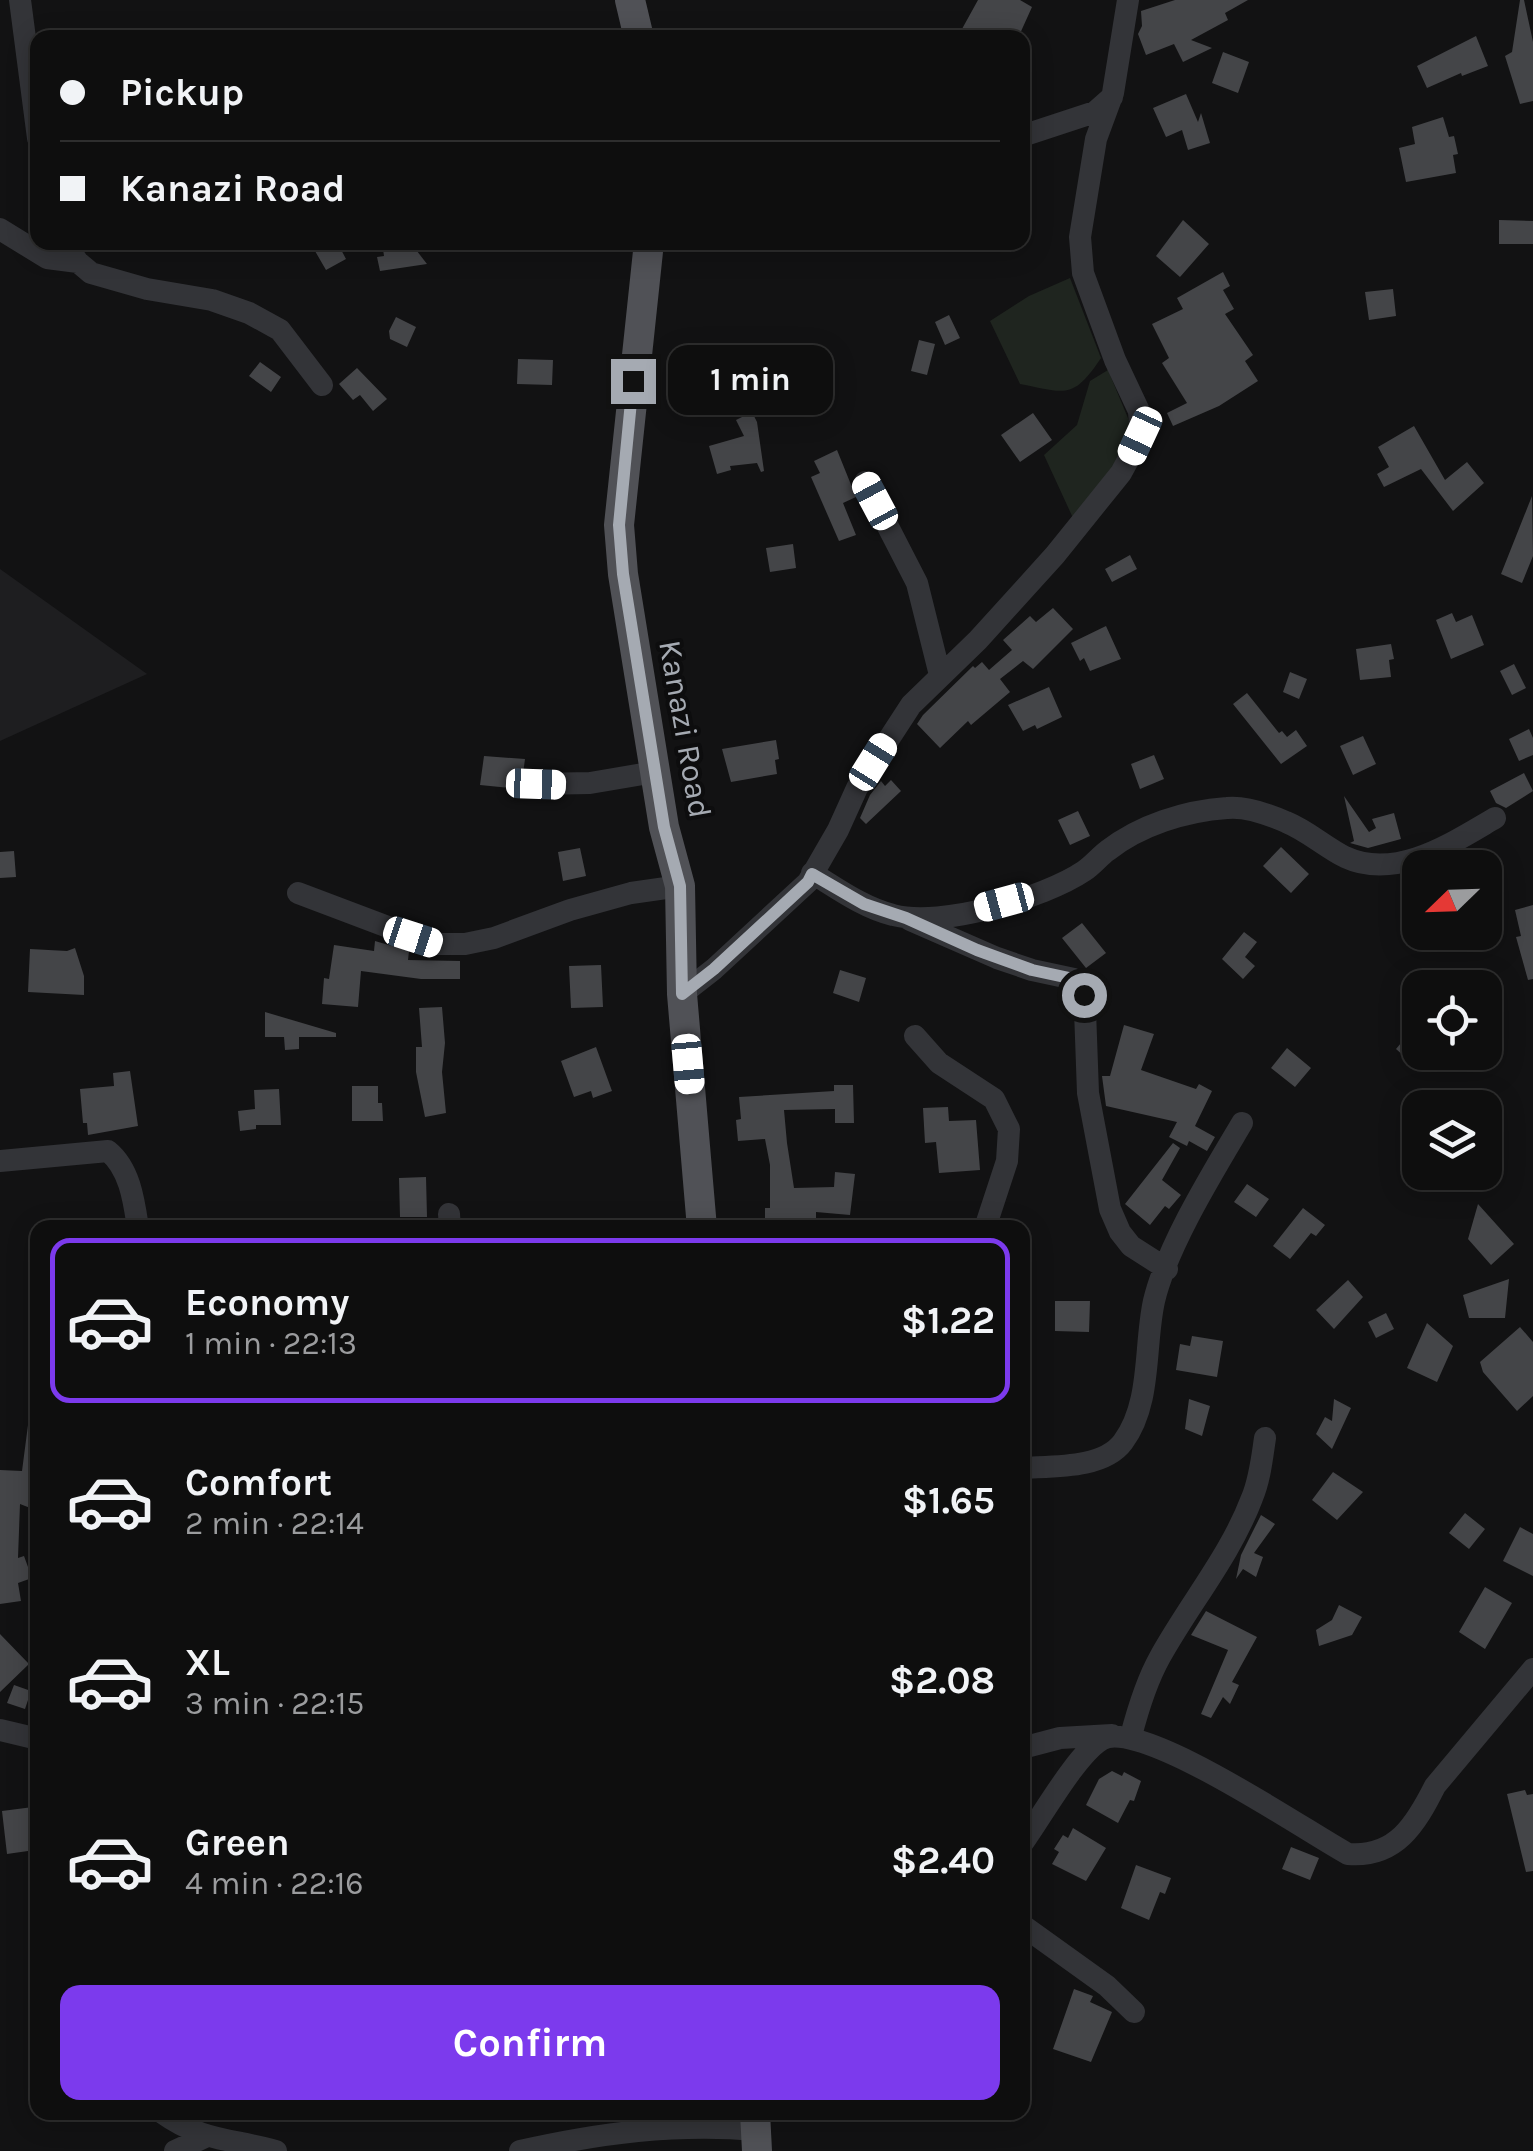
<!DOCTYPE html>
<html lang="en">
<head>
<meta charset="utf-8">
<style>
  body { margin:0; font-family:Karla,sans-serif; background:#1c1c1c; color:#f1f3f6; height:100vh; display:flex; flex-direction:column; font-size:38px; white-space:nowrap }
  * { box-sizing:border-box; margin:0 }
  p { font-size:32px; color:#9b9c9e }
  .icon { flex:none; width:55px; height:55px; fill:none; stroke:currentColor; stroke-width:2; stroke-linecap:round; stroke-linejoin:round }
  .map { position:relative; flex:1; overflow:hidden }
  .details { position:absolute; left:30px; top:1220px; width:1000px; height:900px; display:flex; flex-direction:column; background:#0e0e0e; border-radius:20px; box-shadow:0 5px 25px #0003,0 0 0 2px #2e2e2e }
  .details>* { flex:none }
  .top-card { position:absolute; left:30px; top:30px; width:1000px; height:220px; border-radius:20px; box-shadow:0 5px 25px #0003,0 0 0 2px #2e2e2e; display:grid; align-content:center; height:220px; padding:0 30px; background:#0e0e0e }
  .needle { width:65px; rotate:247deg }
  .tools { position:absolute; left:1402px; top:850px; display:grid; gap:20px }
  .tools a { display:grid; place-items:center; width:100px; height:100px; border-radius:20px; background:#0e0e0e; box-shadow:0 5px 25px #0003,0 0 0 2px #2e2e2e; font-size:50px }
  .end { position:absolute; width:45px; height:45px; margin:-22px; border:12px solid #a5aab2; background:#111; box-shadow:0 0 0 5px #111 }
  .from { border-radius:50% }
  .bubble { position:absolute; height:70px; border-radius:20px; background:#0e0e0e; box-shadow:0 5px 25px #0003,0 0 0 2px #2e2e2e; font-size:32px; font-weight:700; line-height:70px; text-align:center }
  .car { position:absolute; width:30px; height:60px; margin:-30px -15px; border-radius:12px; box-shadow:0 0 8px 2px #0007; background:linear-gradient(#fff 24%,#345 0 40%,#fff 0 76%,#345 0 86%,#fff 0) }
  .top-card b { display:flex; align-items:center; gap:35px; height:95px; font-size:38px }
  .top-card b+b { border-top:2px solid #2e2e2e }
  .top-card i { width:25px; height:25px; background:#f1f3f6 }
  ul { padding:18px 0 0; list-style:none }
  li { display:flex; align-items:center; gap:30px; height:165px; margin:0 20px 15px; padding:0 10px; border:5px solid transparent; border-radius:20px }
  li div { flex:1 }
  li b { display:block; font-size:38px }
  li em { font-style:normal; font-weight:700 }
  li.current { border-color:#7c3aed }
  li>.icon { width:90px; height:90px; stroke-width:1.5 }
  .cta { display:flex; gap:20px; margin-top:auto; padding:20px 30px }
  .cta a { flex:1; height:115px; border-radius:20px; background:#7c3aed; color:#fff; font-size:40px; font-weight:700; line-height:115px; text-align:center }
  .map>svg:first-child { display:block }
  .built { fill:#1e1e20 }
  .green { fill:#1f251f }
  .building { fill:#444548 }
  .lines { fill:none; stroke-linecap:round; stroke-linejoin:round }
  .path { stroke:#393b3e; stroke-width:4; stroke-dasharray:5 8; stroke-linecap:butt }
  .minor { stroke:#333438; stroke-width:22 }
  .major { stroke:#505156; stroke-width:30 }
  .route { stroke:#a5aab2; stroke-width:12 }
  .labels { text-anchor:middle; dominant-baseline:central; stroke-width:8; stroke-linejoin:round; paint-order:stroke }
  .street-label { font-size:32px; fill:#a5aab2; stroke:#0d0d0e }
</style>
</head>
<body>
<div class="map">
<svg width="1533" height="2151" viewBox="0 0 1533 2151">
  <rect width="100%" height="100%" fill="#121213"/>
  <path class="built" d="M0 569 147 674 0 741Z"/>
  <path class="green" d="M1070 278 1101 358C1073 400 1066 393 1020 384L990 321 1029 296Z
    M1108 370 1135 435 1111 478 1073 518 1044 455 1077 425 1090 381Z"/>
  <path class="building" d="M978 0H1020L1032 7 1018 38H957Z
    M1175 0H1248L1225 13 1228 20 1191 40 1212 48 1183 62 1174 44 1146 55 1138 34 1142 26 1141 11Z
    M1520 0H1524L1533 42V101L1520 104 1505 56 1512 52Z
    M1476 36 1488 66 1462 76 1461 73 1427 88 1417 66Z
    M1223 52 1249 62 1238 93 1212 83Z
    M1186 94 1198 122 1201 113 1210 143 1188 150 1182 130 1166 137 1153 108Z
    M1443 117 1449 137 1454 136 1458 154 1453 155 1456 173 1406 182 1399 148 1415 144 1412 127Z
    M1183 220 1209 244 1180 277 1156 256Z
    M1499 220 1533 221V244H1499Z
    M330 242H337L346 259 326 270 315 251Z
    M382 242H410L427 264 380 271 377 257 384 256Z
    M1223 272 1230 286 1223 290 1234 309 1225 314 1253 355 1245 361 1258 381 1219 406 1173 426 1167 413 1187 403 1162 363 1169 358 1152 324 1183 309 1177 298Z
    M1393 289 1396 316 1369 320 1365 292Z
    M949 315 960 338 945 345 935 322Z
    M396 317 416 327 407 347 390 339 389 331Z
    M919 340 935 344 927 375 911 371Z
    M518 359 553 360 552 385 517 384Z
    M260 362 281 377 271 392 249 376Z
    M357 368 387 399 373 411 360 395 353 400 339 384Z
    M752 412 757 422 764 471 761 472 757 463 730 466 731 470 717 474 709 446 744 436 736 420Z
    M1033 413 1052 440 1020 462 1001 435Z
    M1414 426 1445 480 1467 462 1484 483 1453 511 1421 469 1384 487 1377 474 1389 467 1378 447Z
    M837 450 856 497 843 503 856 535 839 541 811 477 820 473 814 461Z
    M1532 496 1533 556 1522 583 1501 574Z
    M793 544 796 568 770 572 766 548Z
    M1130 555 1137 569 1112 582 1105 569Z
    M1053 608 1073 629 1033 669 1023 661 1000 679 1010 692 971 725 968 721 940 748 917 724 923 715 973 666 975 668 982 662 989 670 1012 650 1003 640 1030 616 1036 622Z
    M1452 613 1456 622 1472 615 1484 645 1451 659 1436 620Z
    M1106 626 1121 659 1090 671 1084 658 1080 661 1071 643Z
    M1391 644 1394 659 1389 660 1391 677 1360 680 1356 649Z
    M1514 664 1526 688 1512 695 1500 671Z
    M1290 672 1307 679 1299 699 1283 692Z
    M1049 687 1062 717 1037 729 1035 725 1023 731 1008 705Z
    M1247 693 1279 733 1282 731 1287 737 1296 730 1307 746 1281 764 1233 704Z
    M1529 729 1533 738V755L1519 761 1509 739Z
    M1363 736 1376 764 1353 775 1340 746Z
    M776 740 779 759 775 760 777 774 731 782 722 749Z
    M1154 755 1164 779 1140 789 1131 764Z
    M484 756 525 759 521 789 480 785Z
    M1524 773 1533 791 1506 808 1496 803 1490 791Z
    M891 780 901 791 866 824 860 818 870 795 881 781 885 786Z
    M1344 796 1369 832 1376 828 1372 819 1394 813 1401 839 1368 848 1350 843 1354 841Z
    M1078 811 1090 836 1070 845 1058 820Z
    M1281 847 1309 874 1291 893 1263 866Z
    M580 848 586 876 563 881 558 852Z
    M14 851 16 877 0 878V852Z
    M1533 905V979L1528 980 1516 937 1521 936 1515 910Z
    M1082 923 1106 953 1086 968 1062 938Z
    M1244 932 1257 942 1245 957 1255 966 1243 979 1222 959Z
    M375 941 409 951 408 960 460 961V979H421L361 971 358 1007 322 1004 324 978 329 979 334 945 374 951Z
    M75 948 84 976V995L28 992 30 949 67 951Z
    M601 965 603 1007 571 1008 569 966Z
    M840 970 866 978 859 1002 833 993Z
    M442 1007 445 1043 442 1072 446 1113 425 1117 416 1072V1047H422L419 1008Z
    M265 1012 336 1033V1037H299V1049L285 1050 284 1037H265Z
    M1124 1025 1154 1034 1141 1070 1196 1089 1199 1084 1212 1091 1195 1126 1215 1137 1207 1151 1189 1141 1187 1146 1169 1137 1177 1122 1106 1106 1102 1076H1110Z
    M1406 1037 1423 1052 1413 1064 1396 1049Z
    M596 1047 612 1091 593 1098 591 1091 574 1097 561 1061Z
    M1287 1048 1311 1068 1295 1087 1271 1068Z
    M130 1071 138 1126 88 1135 87 1123H83L80 1089 114 1086 113 1073Z
    M834 1085H853L854 1123H835V1109L784 1110 787 1143 794 1188 834 1187 835 1172 855 1174 850 1215 816 1212V1228H765V1208H770V1165L765 1139 738 1141 736 1120 741 1119 739 1097 834 1091Z
    M352 1086H378V1103H382L383 1121H352Z
    M279 1089 281 1125H256V1129L240 1131 238 1111 255 1109 254 1090Z
    M948 1107 949 1121 976 1120 980 1170 939 1173 936 1142 925 1143 923 1108Z
    M1173 1143 1180 1148 1162 1180 1181 1195 1169 1209 1165 1206 1150 1225 1125 1204Z
    M426 1177 427 1217H400L399 1178Z
    M1247 1184 1269 1199 1256 1217 1234 1202Z
    M1478 1204 1514 1244 1491 1265 1468 1239Z
    M1303 1208 1325 1225 1316 1236 1311 1233 1290 1259 1273 1246Z
    M1509 1279 1505 1318H1469L1463 1295Z
    M1348 1280 1363 1297 1334 1329 1316 1310Z
    M1055 1301H1090L1089 1332 1055 1331Z
    M1386 1313 1394 1329 1376 1338 1368 1322Z
    M1427 1323 1453 1346 1437 1382 1407 1368Z
    M1520 1327 1533 1342V1396L1517 1411 1483 1372 1480 1362Z
    M1192 1336 1223 1341 1217 1377 1176 1370 1180 1344 1190 1346Z
    M1189 1399 1210 1406 1202 1436 1185 1429Z
    M1334 1399 1351 1408 1332 1449 1316 1434 1325 1417 1332 1421Z
    M28 1425H38V1511L20 1504 18 1558 24 1556 32 1578 18 1583 21 1601 0 1604V1470L22 1471Z
    M1333 1472 1363 1492 1337 1520 1312 1500Z
    M1465 1513 1485 1529 1469 1549 1449 1533Z
    M1261 1515 1275 1524 1254 1553 1263 1557 1256 1577 1243 1569 1236 1579 1241 1555Z
    M1520 1527 1533 1534V1576L1503 1561Z
    M1485 1587 1512 1603 1485 1649 1459 1632Z
    M1339 1605 1362 1617 1352 1635 1319 1646 1316 1630 1332 1620Z
    M1206 1611 1257 1637 1232 1682 1239 1685 1230 1704 1223 1697 1211 1718 1201 1714 1228 1650 1191 1635Z
    M0 1634 29 1664 0 1692Z
    M14 1685 31 1691 25 1709 7 1703Z
    M1112 1771 1122 1776 1124 1772 1141 1781 1134 1801 1130 1800 1118 1823 1086 1805 1099 1779Z
    M1525 1790 1527 1795 1533 1794V1871L1526 1872 1507 1794Z
    M33 1807 35 1850 7 1854 2 1811Z
    M1073 1828 1106 1848 1086 1881 1052 1864 1059 1852 1054 1849 1063 1835 1068 1838Z
    M1291 1847 1319 1858 1310 1880 1282 1869Z
    M1136 1865 1171 1878 1165 1894 1160 1892 1149 1920 1121 1908Z
    M1074 1989 1093 1996 1090 2002 1112 2012 1091 2062 1053 2049Z"/>
  <g class="lines">
    <path class="path" d="M552 2112 569 2121"/>
    <path class="minor" d="M20 0 38 138
      M1022 136 1095 112 1112 97
      M0 229 47 258 78 262
      M64 242 78 262 91 273 147 289 212 300 249 313 280 330 322 385
      M865 482 917 583 940 675
      M535 784 590 783 655 772
      M812 873C838 889 864 908 893 915 941 928 1044 898 1084 871 1092 866 1099 857 1107 851 1140 825 1185 811 1227 808 1245 806 1270 815 1286 822 1308 831 1325 847 1345 857 1396 881 1452 843 1495 818
      M298 893 433 944H465L494 938 570 910 631 893 680 886
      M910 920 997 958 1032 970 1074 979 1081 987 1085 1010 1088 1093 1110 1209 1120 1232 1131 1246 1167 1269
      M682 994 714 969 808 882 838 830 857 788 911 705 978 640 1055 555 1121 473 1141 436 1139 411 1115 360 1083 273 1080 237 1096 139 1113 93 1128 0
      M915 1036 939 1063 994 1099 1009 1129 1007 1161 985 1228
      M0 1161 108 1151C130 1169 134 1201 138 1228
      M449 1214 450 1228
      M1022 1468C1053 1466 1103 1469 1123 1442 1152 1403 1144 1346 1154 1301 1167 1246 1213 1172 1242 1123
      M0 1730 38 1739
      M1131 1736C1138 1709 1146 1682 1160 1657 1190 1603 1230 1556 1252 1498 1260 1479 1262 1458 1265 1438
      M1022 1748 1060 1738 1112 1735
      M1022 1844C1041 1818 1076 1755 1101 1740 1139 1716 1307 1832 1348 1854 1396 1858 1416 1824 1435 1786L1533 1669
      M1022 1925 1107 1986 1134 2012
      M161 2112C203 2142 229 2138 276 2151
      M175 2151 205 2137
      M520 2151C600 2133 675 2123 757 2130"/>
    <path class="major" d="M630 0 639 38
      M649 242 619 525 623 574 664 827 680 886 682 994 702 1228
      M755 2112 757 2151"/>
  </g>
  <g class="lines">
    <path class="route" d="M633 381 619 525 623 574 664 827 680 886 682 994 714 969 808 882 812 874 864 904 906 918 977 950 1032 970 1074 979 1084 995"/>
  </g>
  <g class="labels">
    <g class="street-label">
      <text transform="translate(685 729) rotate(80)">Kanazi Road</text>
    </g>
  </g>
</svg>
<div class="tools">
<a><svg class="needle" viewBox="-14 -14 28 28"><path d="M0-13l5 13h-10z" fill="#e53935"/><path d="M0 13l5-13h-10z" fill="#9b9c9e"/></svg></a>
<a><svg class="icon" aria-label="locate" viewBox="0 0 24 24"><circle cx="12" cy="12" r="6"/><path d="M12 2v4M12 18v4M2 12h4M18 12h4"/></svg></a>
<a><svg class="icon" aria-label="layers" viewBox="0 0 24 24"><path d="M12 4l9 5-9 5-9-5zM3 14l9 5 9-5"/></svg></a>
</div>
<i class="end from" style="left:1084px;top:995px"></i>
<i class="end" style="left:633px;top:381px"></i>
<div class="bubble" style="left:668px;top:345px;width:165px">1 min</div>
<i class="car" style="left:1140px;top:436px;rotate:205deg"></i>
<i class="car" style="left:875px;top:501px;rotate:332deg"></i>
<i class="car" style="left:873px;top:762px;rotate:32deg"></i>
<i class="car" style="left:536px;top:784px;rotate:92deg"></i>
<i class="car" style="left:1004px;top:902px;rotate:255deg"></i>
<i class="car" style="left:413px;top:937px;rotate:108deg"></i>
<i class="car" style="left:688px;top:1064px;rotate:175deg"></i>
<div class="top-card">
<b><i class="from"></i>Pickup</b>
<b><i></i>Kanazi Road</b>
</div>
<section class="details">
<ul>
<li class="current"><svg class="icon" aria-label="car" viewBox="0 0 24 24"><path d="M5 17H2v-5l4-1 3-4h7l3 4 3 1v5h-3M9 17h6M6 11h13"/><circle cx="7" cy="17" r="2"/><circle cx="17" cy="17" r="2"/></svg><div><b>Economy</b><p>1 min · 22:13</p></div><em>$1.22</em></li>
<li><svg class="icon" aria-label="car" viewBox="0 0 24 24"><path d="M5 17H2v-5l4-1 3-4h7l3 4 3 1v5h-3M9 17h6M6 11h13"/><circle cx="7" cy="17" r="2"/><circle cx="17" cy="17" r="2"/></svg><div><b>Comfort</b><p>2 min · 22:14</p></div><em>$1.65</em></li>
<li><svg class="icon" aria-label="car" viewBox="0 0 24 24"><path d="M5 17H2v-5l4-1 3-4h7l3 4 3 1v5h-3M9 17h6M6 11h13"/><circle cx="7" cy="17" r="2"/><circle cx="17" cy="17" r="2"/></svg><div><b>XL</b><p>3 min · 22:15</p></div><em>$2.08</em></li>
<li><svg class="icon" aria-label="car" viewBox="0 0 24 24"><path d="M5 17H2v-5l4-1 3-4h7l3 4 3 1v5h-3M9 17h6M6 11h13"/><circle cx="7" cy="17" r="2"/><circle cx="17" cy="17" r="2"/></svg><div><b>Green</b><p>4 min · 22:16</p></div><em>$2.40</em></li>
</ul>
<div class="cta"><a>Confirm</a></div>
</section>
</div>
</body>
</html>
